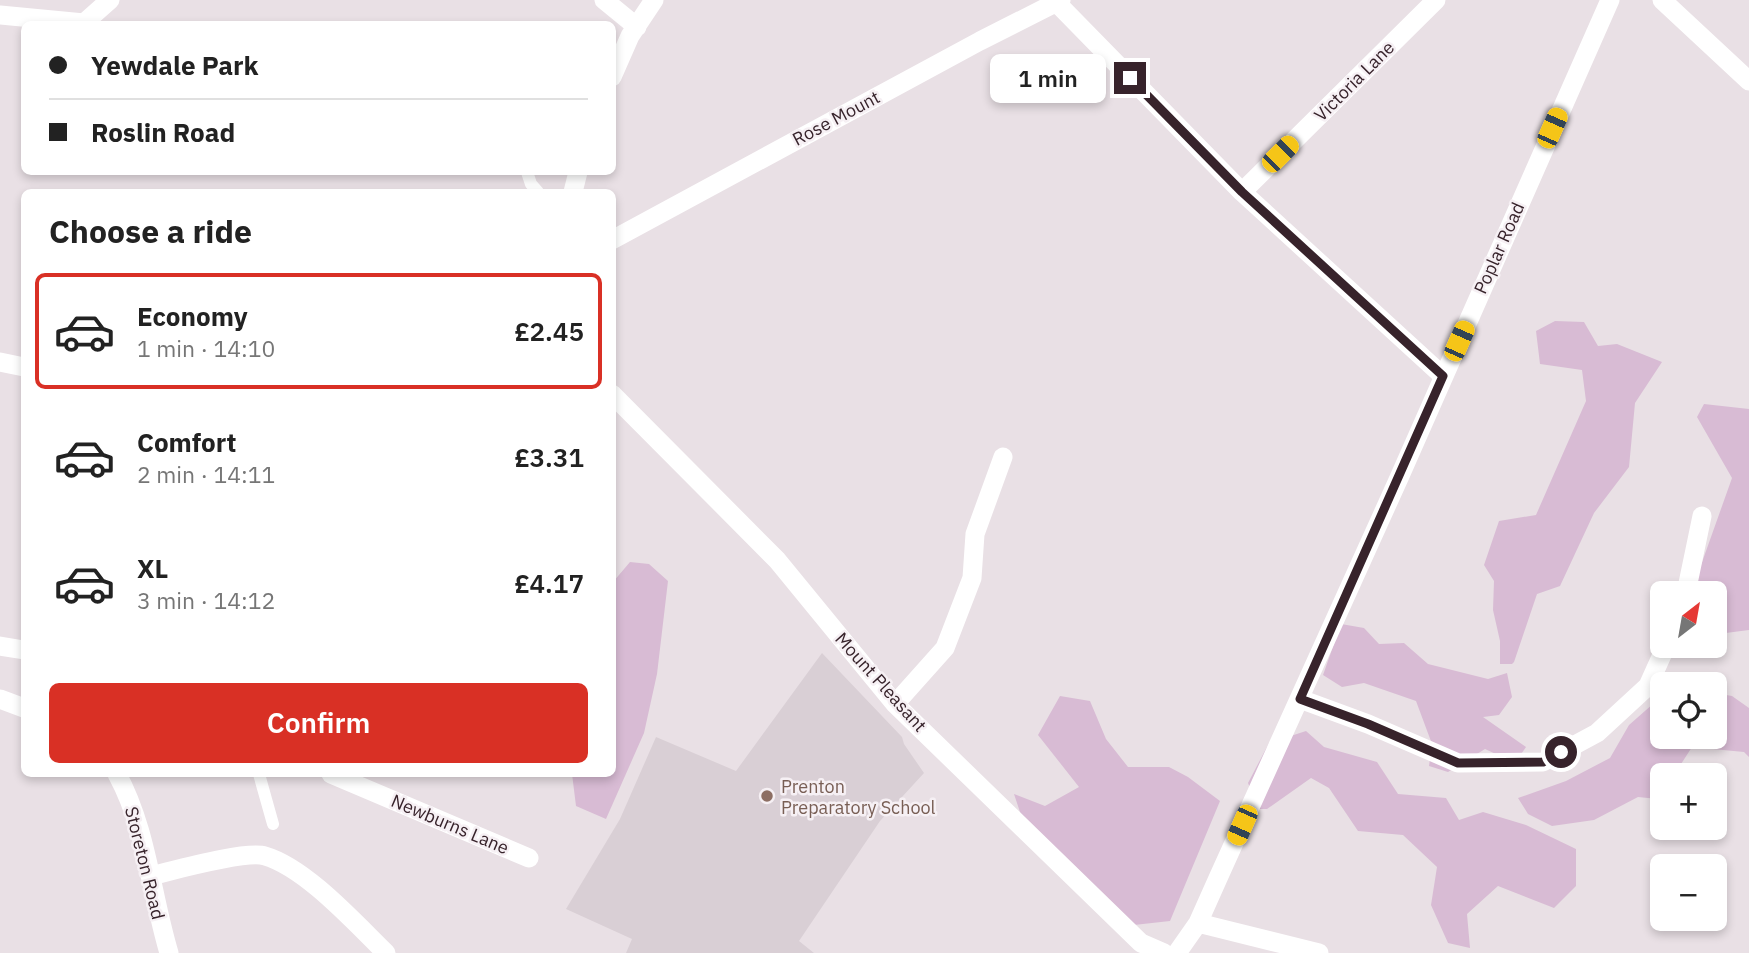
<!DOCTYPE html>
<html lang="en">
<head>
<meta charset="utf-8">
<style>
  body { margin:0; font-family:"IBM Plex Sans",sans-serif; background:#f6f6f6; color:#222; height:100vh; display:flex; flex-direction:column; font-size:26px; white-space:nowrap }
  * { box-sizing:border-box; margin:0 }
  p { font-size:23px; color:#767676 }
  .icon { flex:none; width:38px; height:38px; fill:none; stroke:currentColor; stroke-width:2; stroke-linecap:round; stroke-linejoin:round }
  .map { position:relative; flex:1; overflow:hidden }
  .panel { position:absolute; left:21px; top:189px; width:595px; height:588px; display:flex; flex-direction:column; background:#fff; border-radius:10px; box-shadow:0 4px 10px #0003 }
  .panel>* { flex:none }
  .banner { position:absolute; left:21px; top:21px; width:595px; height:154px; border-radius:10px; box-shadow:0 4px 10px #0003; display:grid; align-content:center; height:154px; padding:0 28px; background:#fff }
  .needle { width:46px; rotate:31deg }
  .tools { position:absolute; left:1650px; top:581px; display:grid; gap:14px }
  .tools a { display:grid; place-items:center; width:77px; height:77px; border-radius:10px; background:#fff; box-shadow:0 4px 10px #0003; font-size:35px }
  .end { position:absolute; width:32px; height:32px; margin:-16px; border:9px solid #37232b; background:#fff; box-shadow:0 0 0 4px #fff }
  .from { border-radius:50% }
  .bubble { position:absolute; height:49px; border-radius:10px; background:#fff; box-shadow:0 4px 10px #0003; font-size:23px; font-weight:600; line-height:49px; text-align:center }
  .car { position:absolute; width:21px; height:42px; margin:-21px -10px; border-radius:9px; box-shadow:0 0 5px 2px #0007; background:linear-gradient(#f5c518 24%,#345 0 40%,#f5c518 0 76%,#345 0 86%,#f5c518 0) }
  .banner b { display:flex; align-items:center; gap:24px; height:66px; font-size:26px }
  .banner b+b { border-top:2px solid #e0e0e0 }
  .banner i { width:18px; height:18px; background:#222 }
  ul { padding:0; list-style:none }
  li { display:flex; align-items:center; gap:21px; height:116px; margin:0 14px 10px; padding:0 14px; border:4px solid transparent; border-radius:10px }
  li div { flex:1 }
  li b { display:block; font-size:26px }
  li em { font-style:normal; font-weight:600 }
  li.on { border-color:#d93025 }
  li>.icon { width:63px; height:63px; stroke-width:1.5 }
  h2 { padding:0 28px; font-size:32px; line-height:84px }
  .button { display:flex; gap:14px; margin-top:auto; padding:14px 28px }
  .button a { flex:1; height:80px; border-radius:10px; background:#d93025; color:#fff; font-size:28px; font-weight:600; line-height:80px; text-align:center }
  .map>svg:first-child { display:block }
  .built { fill:#d9cfd5 }
  .green { fill:#d8bbd4 }
  .lines { fill:none; stroke-linecap:round; stroke-linejoin:round }
  .service { stroke:#fff; stroke-width:12 }
  .minor { stroke:#fff; stroke-width:19 }
  .secondary { stroke:#fff; stroke-width:19 }
  .route { stroke:#37232b; stroke-width:9 }
  .education-dot { fill:#8d6e63; stroke:#f6f0f4; stroke-width:2.5 }
  .labels { text-anchor:middle; dominant-baseline:central; stroke-width:5; stroke-linejoin:round; paint-order:stroke }
  .street-label { font-size:18px; fill:#37232b; stroke:#f6f0f4 }
  .education-label { font-size:18px; fill:#785e54; stroke:#f6f0f4; text-anchor:start }
</style>
</head>
<body>
<div class="map">
<svg width="1749" height="953" viewBox="0 0 1749 953">
  <rect width="100%" height="100%" fill="#e9e0e5"/>
  <path class="built" d="M822 653 902 737 904 744 924 773 880 821 799 941 814 953H626L632 939 566 909 620 819 656 737 736 771Z"/>
  <path class="green" d="M1555 321 1584 322 1598 346 1617 344 1662 362 1635 403 1629 467 1594 513 1560 586 1537 594 1514 662 1512 664H1500V641L1493 610 1494 581 1484 565 1499 521 1536 515 1586 401 1582 370 1540 364 1536 331Z
    M1704 404 1749 409V630L1718 634 1715 639V593H1687L1695 582 1732 478 1697 417Z
    M630 562 649 564 668 581 657 674 644 733 606 819 576 806 572 774H612L613 582Z
    M1341 624 1364 628 1379 644 1404 643 1428 664 1488 679 1507 673 1512 697 1499 715 1483 717 1526 747 1515 763 1485 749 1448 772 1429 766 1432 744 1416 701 1364 683 1342 687 1323 675Z
    M1670 646H1710L1701 658 1676 657Z
    M1715 693 1732 696 1749 708V757L1744 752 1692 747 1674 775H1662V792L1658 799 1638 797 1594 820 1552 826 1528 814 1518 798 1566 781 1610 758 1629 725 1662 696V737H1715Z
    M1060 696 1090 701 1106 739 1128 767H1169L1188 777 1220 801 1170 921 1134 925 1021 815 1014 794 1045 806 1079 787 1038 735Z
    M1306 731 1324 747 1377 762 1398 794 1446 798 1459 820 1483 812 1526 825 1576 849V886L1554 908 1498 886 1467 914 1470 948 1448 943 1431 905 1437 867 1403 835 1358 831 1329 788 1311 778 1267 809H1259L1248 783 1269 743Z"/>
  <g class="lines">
    <path class="service" d="M527 172 531 184 538 192
      M259 774 273 824"/>
    <path class="minor" d="M604 0 637 27
      M1662 0 1749 81
      M1056 2 1242 192 1443 376
      M0 15 84 23 110 0
      M612 77 630 36 654 0
      M573 192 578 172
      M1242 192 1436 0
      M612 240 980 41 1061 0
      M0 362 24 367
      M612 394 777 560 895 704 1141 943 1164 953
      M1686 593 1702 516
      M0 646 24 650
      M1300 699 1368 724 1458 763 1543 762 1597 733 1648 686 1666 646
      M895 704 945 648 972 578 975 534 1003 457
      M331 774 529 858
      M150 876C172 871 246 850 265 856 306 868 355 923 386 953
      M1198 923 1319 953
      M1177 953 1198 923 1219 876 1399 478 1610 0"/>
    <path class="secondary" d="M0 699 24 708
      M117 774C147 829 151 893 169 953"/>
  </g>
  <g class="lines">
    <path class="route" d="M1130 78 1242 192 1443 376 1300 699 1368 724 1458 763 1543 762 1561 752"/>
  </g>
  <circle class="education-dot" cx="767" cy="796" r="7"/>
  <g class="labels">
    <g class="street-label">
      <text transform="translate(1354 81) rotate(-45)">Victoria Lane</text>
      <text transform="translate(836 118) rotate(-28)">Rose Mount</text>
      <text transform="translate(1499 248) rotate(-66)">Poplar Road</text>
      <text transform="translate(881 682) rotate(48)">Mount Pleasant</text>
      <text transform="translate(450 824) rotate(23)">Newburns Lane</text>
      <text transform="translate(145 863) rotate(76)">Storeton Road</text>
    </g>
    <g class="education-label">
      <text x="781" y="786">Prenton<tspan x="781" dy="21">Preparatory School</tspan></text>
    </g>
  </g>
</svg>
<div class="tools">
<a><svg class="needle" viewBox="-14 -14 28 28"><path d="M0-13l5 13h-10z" fill="#e53935"/><path d="M0 13l5-13h-10z" fill="#767676"/></svg></a>
<a><svg class="icon" aria-label="locate" viewBox="0 0 24 24"><circle cx="12" cy="12" r="6"/><path d="M12 2v4M12 18v4M2 12h4M18 12h4"/></svg></a>
<a>+</a>
<a>−</a>
</div>
<i class="end from" style="left:1561px;top:752px"></i>
<i class="end" style="left:1130px;top:78px"></i>
<div class="bubble" style="left:990px;top:54px;width:116px">1 min</div>
<i class="car" style="left:1552px;top:128px;rotate:24deg"></i>
<i class="car" style="left:1280px;top:154px;rotate:45deg"></i>
<i class="car" style="left:1459px;top:341px;rotate:24deg"></i>
<i class="car" style="left:1242px;top:825px;rotate:204deg"></i>
<div class="banner">
<b><i class="from"></i>Yewdale Park</b>
<b><i></i>Roslin Road</b>
</div>
<section class="panel">
<h2>Choose a ride</h2>
<ul>
<li class="on"><svg class="icon" aria-label="car" viewBox="0 0 24 24"><path d="M5 17H2v-5l4-1 3-4h7l3 4 3 1v5h-3M9 17h6M6 11h13"/><circle cx="7" cy="17" r="2"/><circle cx="17" cy="17" r="2"/></svg><div><b>Economy</b><p>1 min · 14:10</p></div><em>£2.45</em></li>
<li><svg class="icon" aria-label="car" viewBox="0 0 24 24"><path d="M5 17H2v-5l4-1 3-4h7l3 4 3 1v5h-3M9 17h6M6 11h13"/><circle cx="7" cy="17" r="2"/><circle cx="17" cy="17" r="2"/></svg><div><b>Comfort</b><p>2 min · 14:11</p></div><em>£3.31</em></li>
<li><svg class="icon" aria-label="car" viewBox="0 0 24 24"><path d="M5 17H2v-5l4-1 3-4h7l3 4 3 1v5h-3M9 17h6M6 11h13"/><circle cx="7" cy="17" r="2"/><circle cx="17" cy="17" r="2"/></svg><div><b>XL</b><p>3 min · 14:12</p></div><em>£4.17</em></li>
</ul>
<div class="button"><a>Confirm</a></div>
</section>
</div>
</body>
</html>
